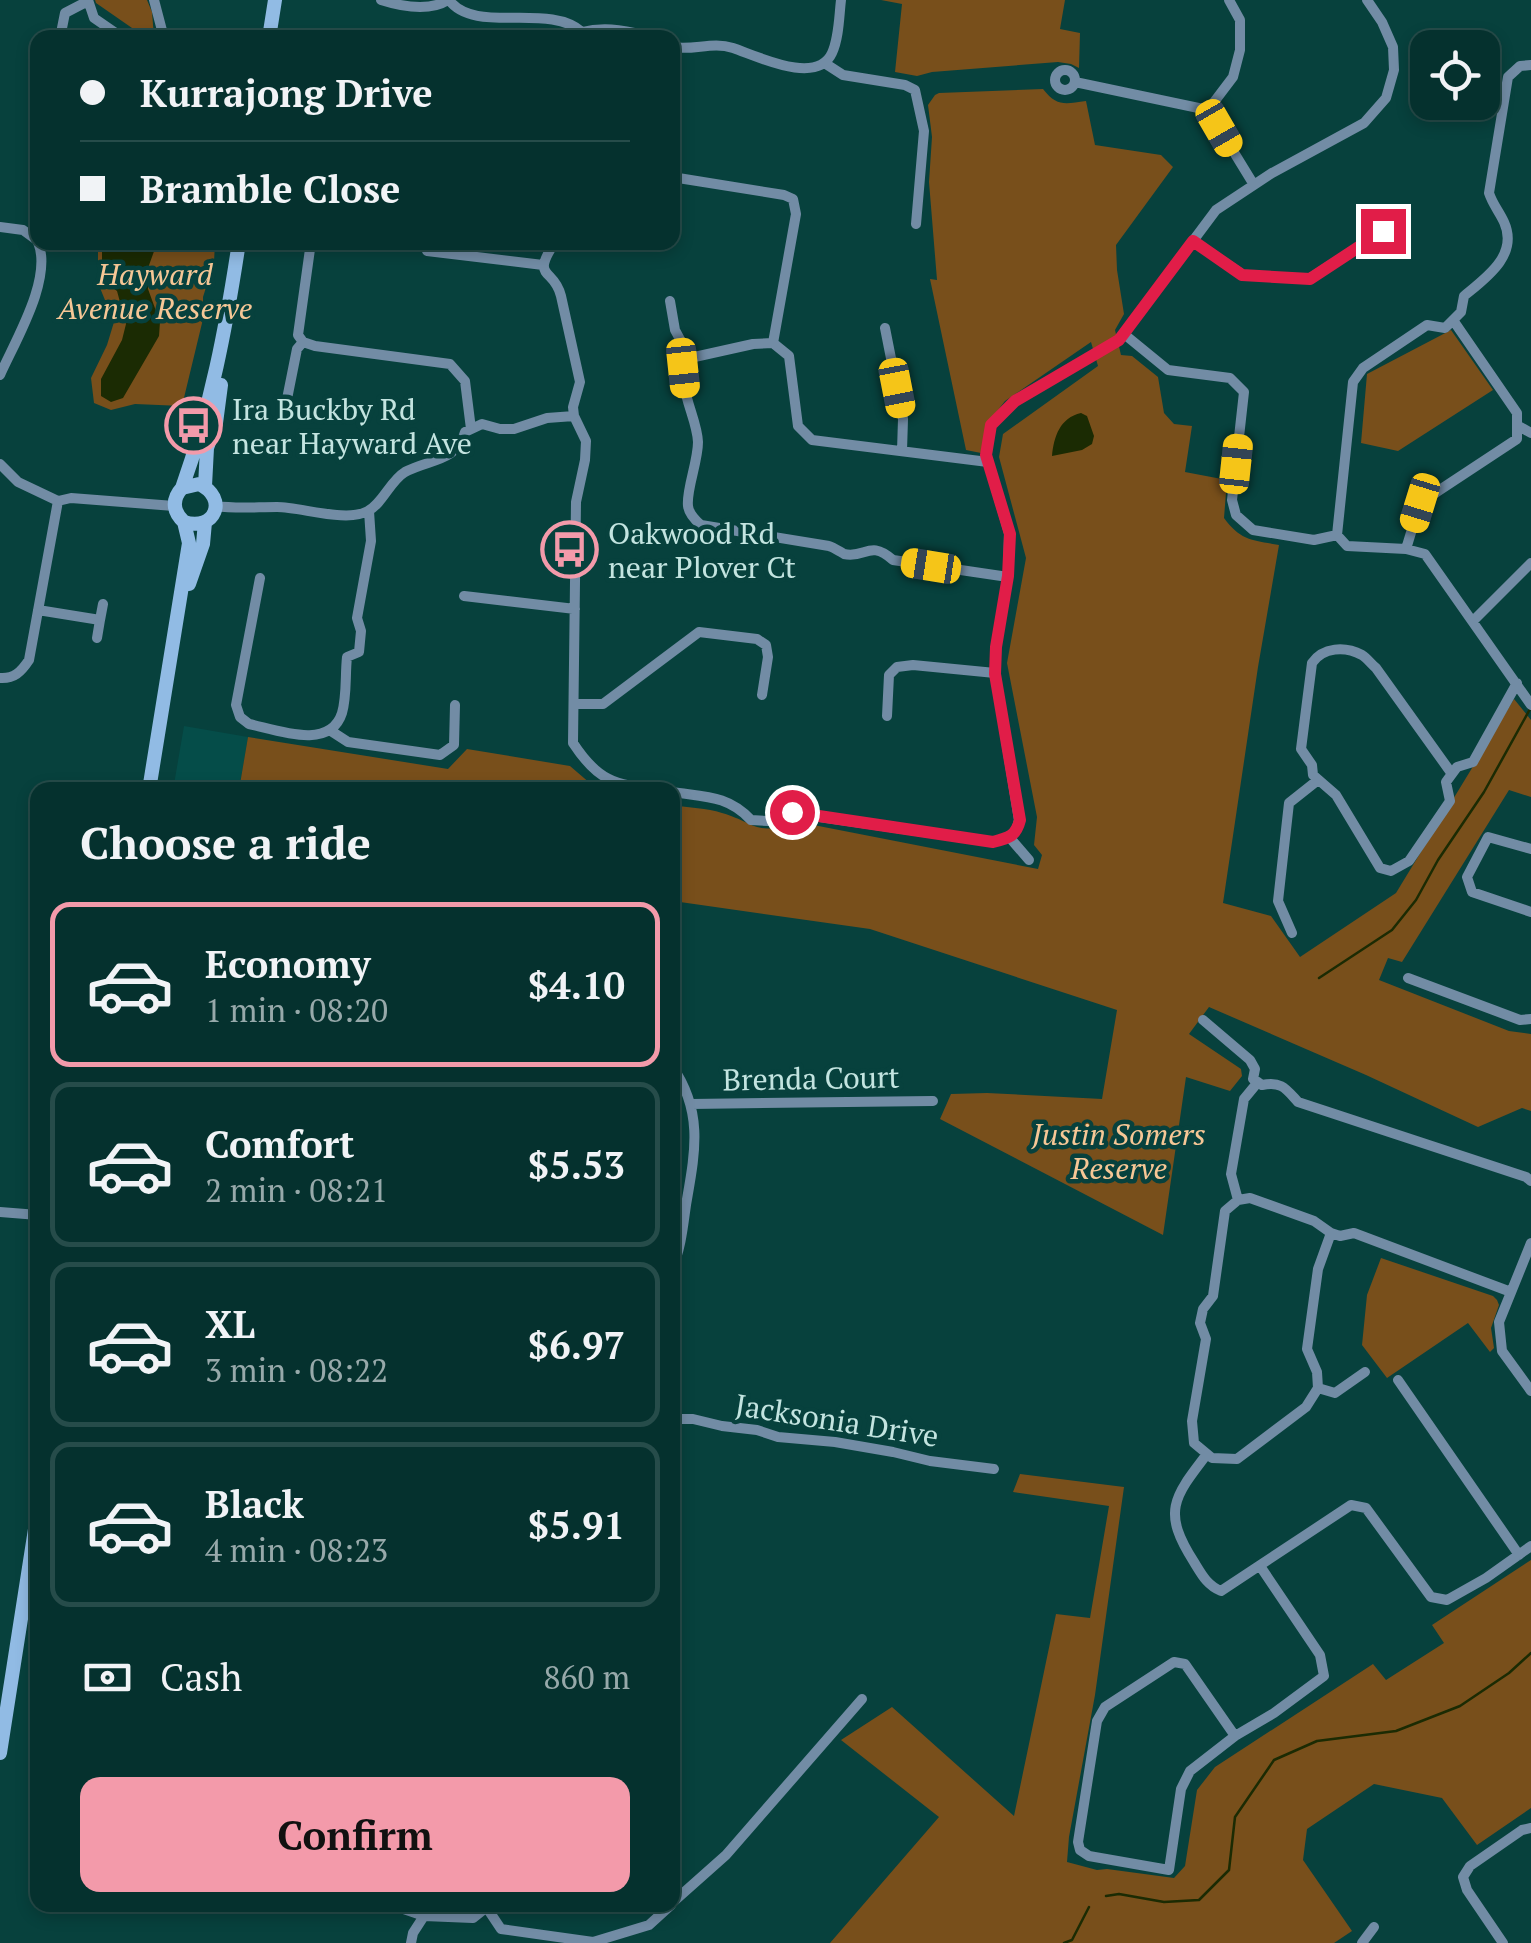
<!DOCTYPE html>
<html lang="en">
<head>
<meta charset="utf-8">
<style>
  body { margin:0; font-family:"PT Serif",serif; background:#0e3936; color:#f1f3f6; height:100vh; display:flex; flex-direction:column; font-size:38px; white-space:nowrap }
  * { box-sizing:border-box; margin:0 }
  p { font-size:32px; color:#97a9aa }
  .icon { flex:none; width:55px; height:55px; fill:none; stroke:currentColor; stroke-width:2; stroke-linecap:round; stroke-linejoin:round }
  .map { position:relative; flex:1; overflow:hidden }
  .drawer { position:absolute; left:30px; top:782px; width:650px; height:1130px; display:flex; flex-direction:column; background:#05312e; border-radius:20px; box-shadow:0 5px 15px #0003,0 0 0 2px #264c4a }
  .drawer>* { flex:none }
  .banner { position:absolute; left:30px; top:30px; width:650px; height:220px; border-radius:20px; box-shadow:0 5px 15px #0003,0 0 0 2px #264c4a; display:grid; align-content:center; height:220px; padding:0 50px; background:#05312e }
  .fabs { position:absolute; left:1410px; top:30px; display:grid; gap:20px }
  .fabs a { display:grid; place-items:center; width:90px; height:90px; border-radius:20px; background:#05312e; box-shadow:0 5px 15px #0003,0 0 0 2px #264c4a; font-size:50px }
  .end { position:absolute; width:45px; height:45px; margin:-22px; border:12px solid #e11d48; background:#fff; box-shadow:0 0 0 5px #fff }
  .from { border-radius:50% }
  .car { position:absolute; width:30px; height:60px; margin:-30px -15px; border-radius:12px; box-shadow:0 0 8px 2px #0007; background:linear-gradient(#f5c518 24%,#345 0 40%,#f5c518 0 76%,#345 0 86%,#f5c518 0) }
  .banner b { display:flex; align-items:center; gap:35px; height:95px; font-size:38px }
  .banner b+b { border-top:2px solid #264c4a }
  .banner i { width:25px; height:25px; background:#f1f3f6 }
  ul { padding:0; list-style:none }
  li { display:flex; align-items:center; gap:30px; height:165px; margin:0 20px 15px; padding:0 30px; border:5px solid #264c4a; border-radius:20px }
  li div { flex:1 }
  li b { display:block; font-size:38px }
  li em { font-style:normal; font-weight:700 }
  li.on { border-color:#f39aaa }
  li>.icon { width:90px; height:90px; stroke-width:1.5 }
  h2 { padding:0 50px; font-size:45px; line-height:120px }
  .pay { display:flex; align-items:center; gap:25px; height:110px; padding:0 50px; font-size:38px }
  .pay p { margin-inline-start:auto }
  .action { display:flex; gap:20px; margin-top:auto; padding:20px 50px }
  .action a { flex:1; height:115px; border-radius:20px; background:#f39aaa; color:#111; font-size:40px; font-weight:700; line-height:115px; text-align:center }
  .map>svg:first-child { display:block }
  .built { fill:#054d49 }
  .green { fill:#784f1b }
  .water { fill:#1b2b03 }
  .lines { fill:none; stroke-linecap:round; stroke-linejoin:round }
  .stream { stroke:#1b2b03; stroke-width:2.5 }
  .street { stroke:#728ca5; stroke-width:10 }
  .secondary { stroke:#91bbe4; stroke-width:14 }
  .route { stroke:#e11d48; stroke-width:12 }
  .labels { text-anchor:middle; dominant-baseline:central; stroke-width:9; stroke-linejoin:round; paint-order:stroke }
  .park-label { font-size:30px; font-style:italic; fill:#f6c796; stroke:#07413d }
  .poi-label { font-size:30px; fill:#c3e4e0; stroke:#07413d; text-anchor:start }
  .street-label { font-size:30px; fill:#c3e4e0; stroke:#07413d }
</style>
</head>
<body>
<div class="map">
<svg width="1531" height="1943" viewBox="0 0 1531 1943">
  <rect width="100%" height="100%" fill="#07413d"/>
  <path class="built" d="M184 726 248 737 239 790H173Z"/>
  <path class="green" d="M95 0H147L152 12 154 37H145L96 3Z
    M881 0H1065L1060 29 1080 33 1079 68 1071 64 1058 62 932 72 917 76 895 72 902 4Z
    M1043 89C1057 107 1065 104 1086 101L1095 145 1161 155 1173 167 1116 245 1117 270 1124 314 1115 330 1121 355 1132 356 1158 377 1164 413 1174 424 1192 426 1185 472 1227 480 1224 518C1241 541 1252 540 1279 545L1258 667 1223 903 1271 916 1300 957 1396 893 1514 699 1531 720V797L1509 790 1402 962 1388 958 1379 980 1509 1031 1531 1034V1111L1522 1108 1478 1127 1366 1075 1209 1007 1189 1034 1241 1069 1242 1076 1230 1091 1186 1077 1163 1235 940 1119 951 1094 987 1093 1102 1099 1117 1010 870 929 673 901 672 805C689 808 707 808 722 813 754 822 758 838 793 821L1038 869 1042 855 1034 845 1037 817 1007 663 1026 558 999 457 1003 434 1098 366 1091 342 1005 401 986 425 981 453 966 450 930 279 937 280 929 182 932 137 928 105 935 95 939 93Z
    M98 243H215L214 262 203 297V319L182 406 135 404 111 410 94 403 91 378 107 345 114 322 98 283Z
    M1451 330 1493 390 1398 451 1361 443 1367 374Z
    M248 737 448 769 467 749 570 766 598 790H239Z
    M1381 1258 1493 1296 1497 1300 1499 1305 1491 1328 1494 1348 1490 1352 1468 1323 1387 1378 1362 1345 1367 1295Z
    M1020 1474 1124 1487 1095 1695 1069 1837 1067 1862 1097 1870 1107 1869 1174 1878 1185 1866 1197 1790 1215 1767 1373 1664 1386 1680 1444 1643 1432 1625 1531 1560V1808L1477 1845 1442 1798 1374 1784 1307 1829 1303 1860 1352 1931 1334 1943H830L939 1817 841 1740 892 1707 1014 1816 1056 1614 1090 1618 1109 1506 1013 1492Z"/>
  <path class="water" d="M102 243H157L148 268V289L160 322 159 336 123 398 111 402 101 396V379L122 340 126 324 117 291 105 282 102 275Z
    M1081 413 1087 416 1094 436 1092 444 1082 450 1052 456C1054 436 1060 418 1081 413Z"/>
  <g class="lines">
    <path class="stream" d="M1319 978 1392 930 1416 900 1438 860 1484 792 1530 709
      M1106 1896 1119 1894 1164 1902 1199 1900 1229 1870 1235 1817 1274 1760 1317 1741 1396 1731 1460 1706 1509 1673 1531 1653
      M1064 1943 1072 1940 1089 1907"/>
    <path class="street" d="M88 0 94 18 123 38
      M154 0 164 38
      M381 0C403 7 429 12 448 0
      M449 0C475 35 549 2 582 32L581 38
      M582 32C606 26 631 31 655 38
      M60 38 65 13 88 1
      M672 47C694 51 712 41 733 48 757 56 817 86 832 53 839 38 839 17 841 0
      M826 64 843 75 905 85 915 90 924 131 916 224
      M1531 65 1520 66 1508 77 1489 193C1493 205 1499 211 1504 222 1519 255 1486 278 1464 296L1461 312 1445 328 1427 325 1363 368 1353 382 1337 535 1347 546 1406 549 1425 554 1531 705
      M1055 80a10 10 0 1 1 20 0a10 10 0 1 1-20 0Z
      M1075 82 1208 110 1254 185
      M1208 110 1233 77 1240 50V20L1229 0
      M672 177 784 195 793 199 796 214 773 343 789 356 798 426 812 440 988 462
      M0 227 23 230 38 241
      M1193 241 1243 275 1309 279 1383 231
      M311 242 298 335 303 342 315 346 450 364 465 381 471 429
      M555 242C530 280 554 267 561 296L580 382 573 407 574 416 586 441 585 460 576 502 573 743C598 781 613 784 657 790
      M427 251 543 265
      M670 301 675 330 690 358
      M885 328 903 419 902 451
      M1124 334 1168 370 1230 378 1244 392 1232 500 1236 515 1253 530 1314 540 1337 535
      M773 343 753 344 690 358C673 383 697 415 698 442 698 462 686 490 688 506 689 514 695 520 701 525L829 546C830 546 843 553 844 554 866 559 869 539 893 560L1008 577
      M0 375C15 341 53 279 38 242
      M287 399 297 349 303 342
      M1517 425 1531 433
      M0 464 18 482 58 501 71 498 174 506
      M216 506C236 509 256 507 277 507 301 507 347 523 368 511 383 503 390 481 405 472 429 459 457 462 465 432L482 424 500 429H514L547 418 574 416
      M1406 549 1420 503 1517 439V413L1453 320
      M260 578 236 705 240 717 249 724C277 730 330 751 342 713 347 696 345 675 347 657L359 652 361 631 357 618 371 541 369 511
      M464 596 575 609
      M38 610 100 620 103 604
      M1473 621 1531 563
      M97 638 100 620
      M0 678C14 679 21 672 29 660L58 501
      M574 704H603L699 632 757 639 766 645 768 657 762 695
      M887 716 889 675 897 667 913 665 995 673
      M331 731 348 742 440 755 454 745 455 705
      M1452 774 1376 668C1371 664 1367 658 1362 655 1345 646 1323 647 1312 663L1301 749 1312 765 1313 775 1336 795 1380 868 1391 871 1409 861 1450 801 1446 782 1457 767 1473 762 1517 683
      M672 792C704 797 728 795 751 820L768 821 777 813H792L993 842C1008 838 1016 836 1019 820L995 673 996 647 1008 577 1009 533 986 455 991 425 1015 401 1119 340 1216 210 1272 173 1364 123 1386 98 1394 70 1393 47 1382 22 1367 0
      M1010 838 1029 860
      M1531 849 1488 837 1467 877 1472 892 1531 912
      M1292 933 1278 901 1289 803 1318 780
      M1408 978 1520 1020 1531 1019
      M1203 1020 1250 1060 1255 1069 1253 1079 1262 1085C1282 1081 1286 1089 1298 1102L1526 1177 1531 1181
      M672 1066C704 1112 695 1153 686 1205 683 1226 681 1249 672 1268
      M691 1104 933 1101
      M1238 1200 1231 1174 1244 1099 1258 1082
      M0 1212 38 1215
      M1331 1233 1314 1221 1250 1198 1238 1200 1225 1211 1213 1296 1203 1309 1200 1323 1206 1339 1192 1421 1194 1443 1212 1458 1237 1459 1306 1407 1318 1388 1317 1372 1307 1349 1318 1269 1331 1233 1340 1236 1354 1233 1511 1292
      M1531 1243 1499 1322 1502 1351 1531 1391
      M1398 1380 1519 1555
      M1318 1388 1335 1393 1365 1372
      M672 1419H693L722 1426 757 1430 778 1437 835 1442 893 1452 930 1461 994 1469
      M1207 1454C1173 1498 1162 1512 1194 1562 1202 1575 1207 1585 1221 1591L1351 1505 1366 1508 1431 1597 1447 1600 1486 1578 1531 1546
      M1235 1736 1185 1664 1174 1662 1105 1707 1097 1721 1078 1842 1080 1850 1089 1856 1169 1870 1181 1789 1190 1771 1235 1736 1274 1713 1324 1676 1320 1655 1260 1566
      M672 1903 726 1855 862 1699
      M392 1905 424 1916
      M487 1908 501 1929 593 1942 649 1925 671 1905
      M411 1943 413 1933 424 1916 473 1918 488 1906
      M1362 1943 1374 1927
      M1503 1943 1467 1890 1463 1877 1470 1866 1522 1830 1531 1828"/>
    <path class="secondary" d="M269 38 275 0
      M205 486 207 448 216 423 221 385
      M182 488 199 484C229 498 215 532 184 522 172 511 172 499 182 488 211 407 226 328 239 242
      M189 584 203 544 205 522
      M149 790 189 543 184 522
      M0 1753 38 1510"/>
  </g>
  <g class="lines">
    <path class="route" d="M792 812 993 842C1009 838 1016 836 1020 820L995 674 996 647 1008 576 1010 534 986 455 991 425 1015 401 1119 340 1193 241 1242 275 1310 279 1383 231"/>
  </g>
  <defs>
    <symbol id="bus-ring" viewBox="-11 -11 22 22"><circle r="9.5" fill="#07413d" stroke="#f39aaa" stroke-width="1.5"/><path d="M-5-6H5V4H4V6H2V4H-2V6H-4V4H-5ZM-3.5-4V0h7V-4ZM-3.5 1.2v1.5H-2V1.2ZM2 1.2v1.5H3.5V1.2Z" fill="#f39aaa"/></symbol>
  </defs>
  <g fill-rule="evenodd">
    <use href="#bus-ring" x="162" y="394" width="63" height="63"/>
    <use href="#bus-ring" x="538" y="518" width="63" height="63"/>
  </g>
  <g class="labels">
    <g class="park-label">
      <text x="155" y="274">Hayward<tspan x="155" dy="34">Avenue Reserve</tspan></text>
      <text x="1119" y="1134">Justin Somers<tspan x="1119" dy="34">Reserve</tspan></text>
    </g>
    <g class="poi-label">
      <text x="232" y="409">Ira Buckby Rd<tspan x="232" dy="34">near Hayward Ave</tspan></text>
      <text x="608" y="533">Oakwood Rd<tspan x="608" dy="34">near Plover Ct</tspan></text>
    </g>
    <g class="street-label">
      <text transform="translate(811 1078) rotate(-1)">Brenda Court</text>
      <text transform="translate(837 1420) rotate(9)">Jacksonia Drive</text>
    </g>
  </g>
</svg>
<div class="fabs">
<a><svg class="icon" aria-label="locate" viewBox="0 0 24 24"><circle cx="12" cy="12" r="6"/><path d="M12 2v4M12 18v4M2 12h4M18 12h4"/></svg></a>
</div>
<i class="end from" style="left:792px;top:812px"></i>
<i class="end" style="left:1383px;top:231px"></i>
<i class="car" style="left:1219px;top:128px;rotate:150deg"></i>
<i class="car" style="left:683px;top:368px;rotate:174deg"></i>
<i class="car" style="left:897px;top:388px;rotate:169deg"></i>
<i class="car" style="left:1236px;top:464px;rotate:6deg"></i>
<i class="car" style="left:1420px;top:503px;rotate:197deg"></i>
<i class="car" style="left:931px;top:566px;rotate:279deg"></i>
<div class="banner">
<b><i class="from"></i>Kurrajong Drive</b>
<b><i></i>Bramble Close</b>
</div>
<section class="drawer">
<h2>Choose a ride</h2>
<ul>
<li class="on"><svg class="icon" aria-label="car" viewBox="0 0 24 24"><path d="M5 17H2v-5l4-1 3-4h7l3 4 3 1v5h-3M9 17h6M6 11h13"/><circle cx="7" cy="17" r="2"/><circle cx="17" cy="17" r="2"/></svg><div><b>Economy</b><p>1 min · 08:20</p></div><em>$4.10</em></li>
<li><svg class="icon" aria-label="car" viewBox="0 0 24 24"><path d="M5 17H2v-5l4-1 3-4h7l3 4 3 1v5h-3M9 17h6M6 11h13"/><circle cx="7" cy="17" r="2"/><circle cx="17" cy="17" r="2"/></svg><div><b>Comfort</b><p>2 min · 08:21</p></div><em>$5.53</em></li>
<li><svg class="icon" aria-label="car" viewBox="0 0 24 24"><path d="M5 17H2v-5l4-1 3-4h7l3 4 3 1v5h-3M9 17h6M6 11h13"/><circle cx="7" cy="17" r="2"/><circle cx="17" cy="17" r="2"/></svg><div><b>XL</b><p>3 min · 08:22</p></div><em>$6.97</em></li>
<li><svg class="icon" aria-label="car" viewBox="0 0 24 24"><path d="M5 17H2v-5l4-1 3-4h7l3 4 3 1v5h-3M9 17h6M6 11h13"/><circle cx="7" cy="17" r="2"/><circle cx="17" cy="17" r="2"/></svg><div><b>Black</b><p>4 min · 08:23</p></div><em>$5.91</em></li>
</ul>
<div class="pay"><svg class="icon" aria-label="cash" viewBox="0 0 24 24"><path d="M3 7h18v10H3z"/><circle cx="12" cy="12" r="2"/></svg>Cash<p>860 m</p></div>
<div class="action"><a>Confirm</a></div>
</section>
</div>
</body>
</html>
